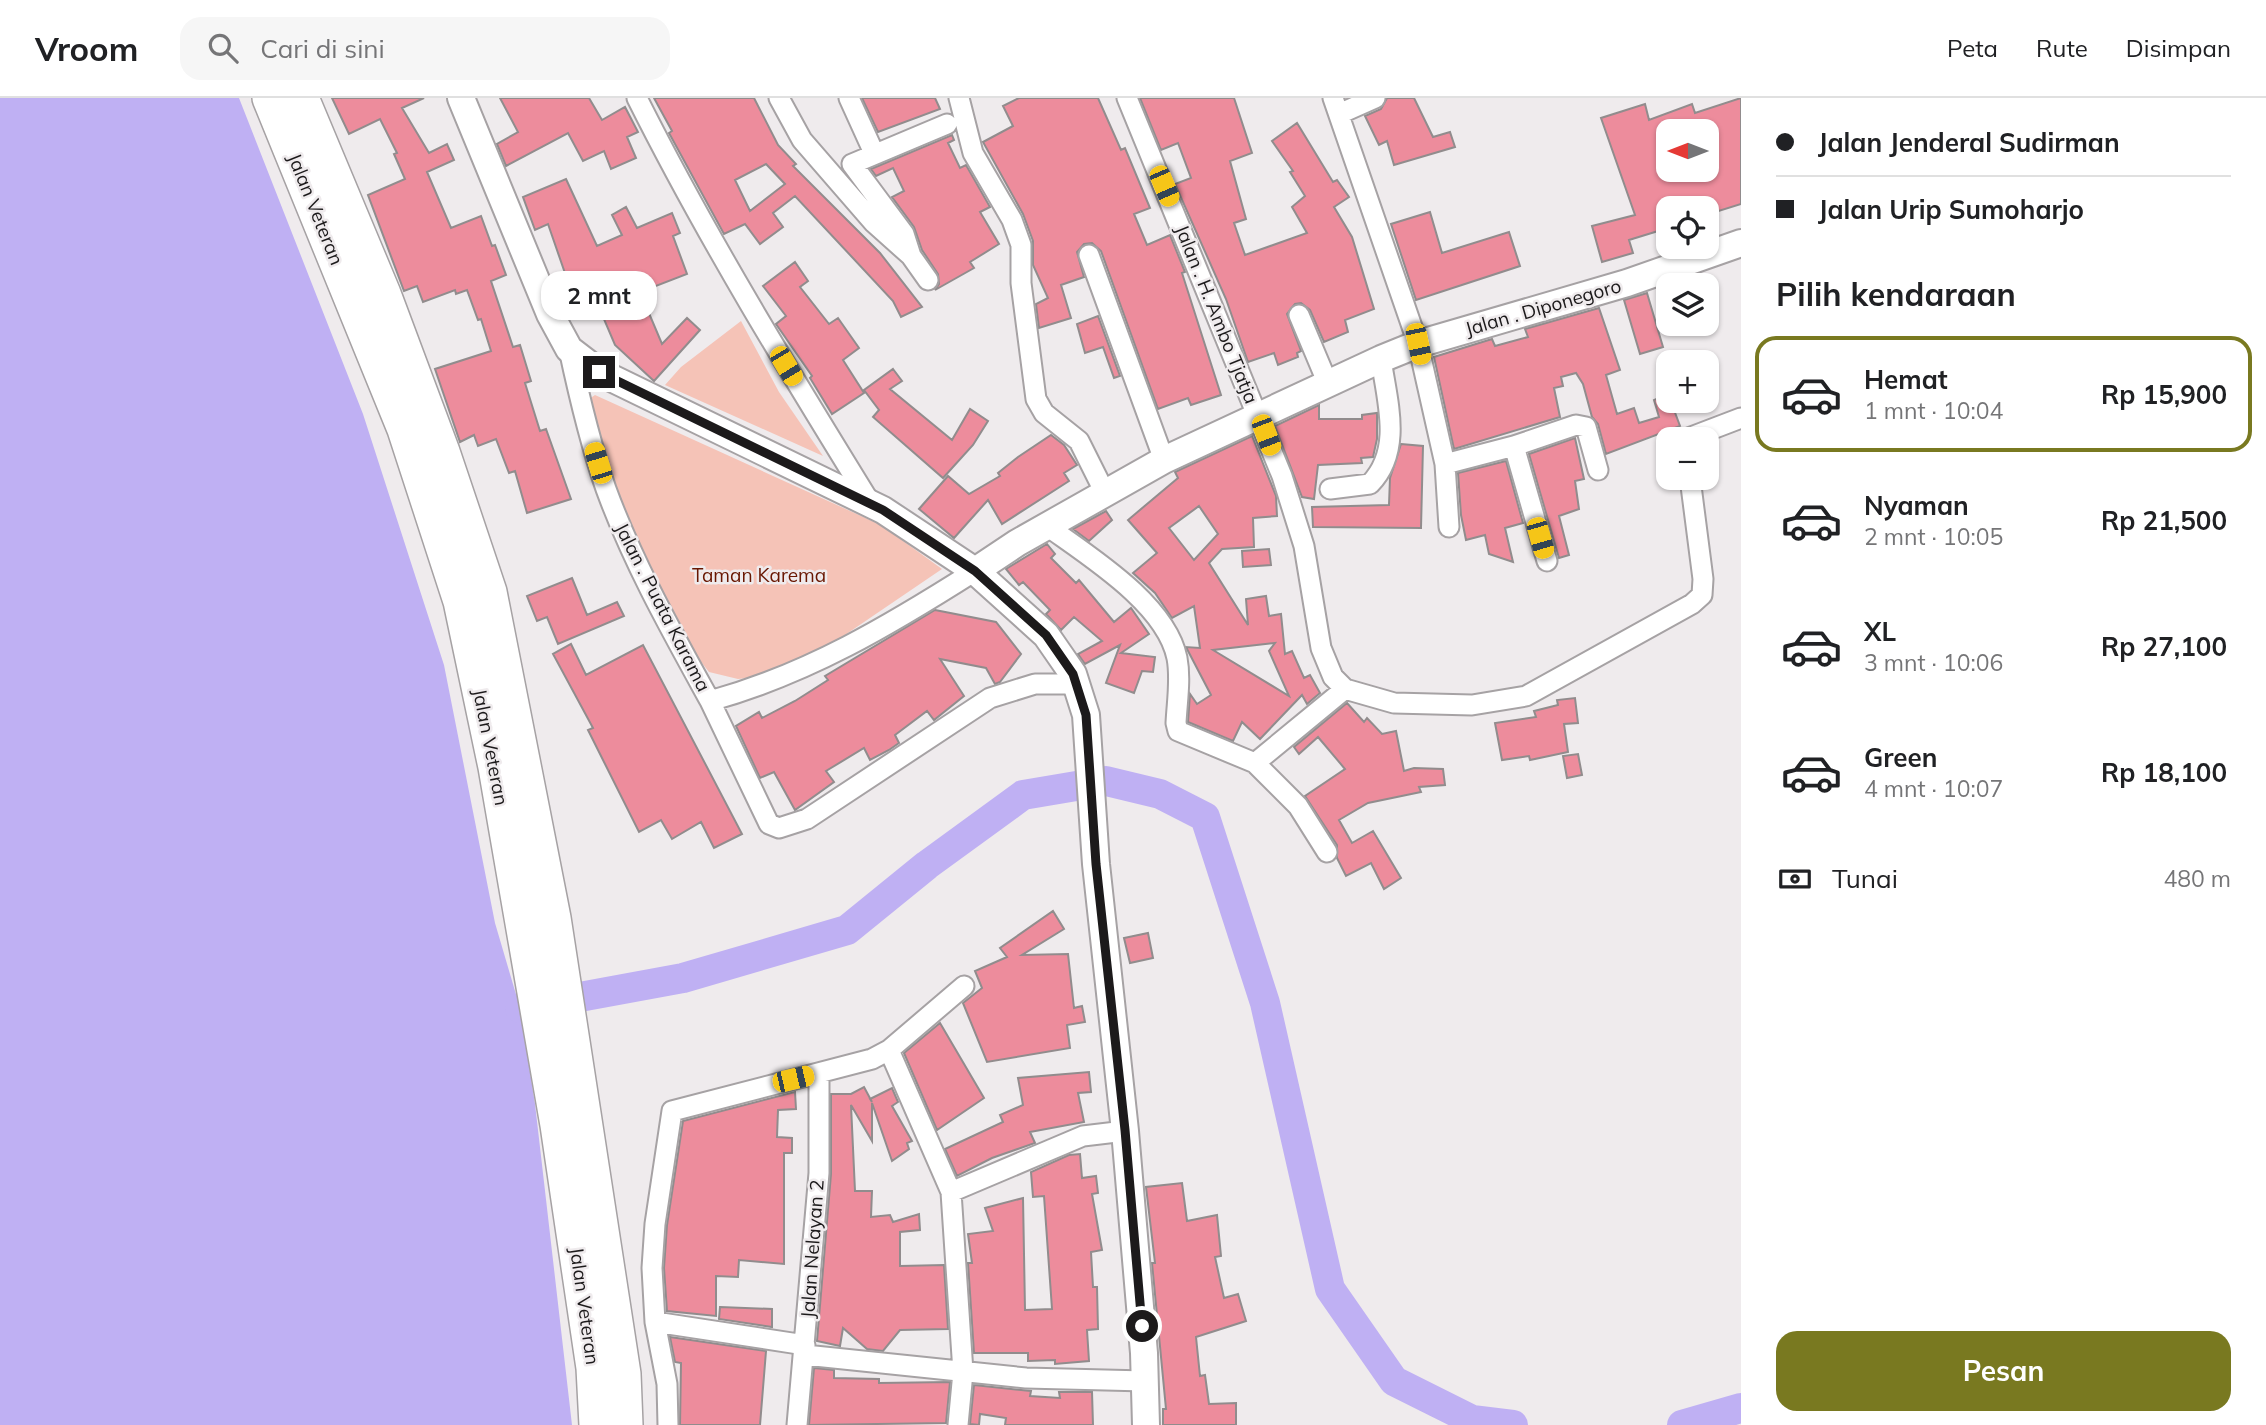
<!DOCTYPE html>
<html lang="id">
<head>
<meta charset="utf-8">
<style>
  body { margin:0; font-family:Mulish,sans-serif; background:#f6f6f6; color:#202124; height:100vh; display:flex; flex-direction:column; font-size:26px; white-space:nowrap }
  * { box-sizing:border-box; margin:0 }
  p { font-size:23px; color:#757577 }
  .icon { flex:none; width:38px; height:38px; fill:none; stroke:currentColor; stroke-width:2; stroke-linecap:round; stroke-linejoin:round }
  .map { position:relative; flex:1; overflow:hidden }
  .drawer { display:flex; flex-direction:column; background:#fff; width:525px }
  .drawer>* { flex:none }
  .guide { display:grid; align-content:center; height:154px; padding:0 35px; background:#fff }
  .needle { width:46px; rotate:270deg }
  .buttons { position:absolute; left:1656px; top:21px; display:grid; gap:14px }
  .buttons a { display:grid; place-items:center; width:63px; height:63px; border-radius:14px; background:#fff; box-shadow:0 2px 5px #0004; font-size:35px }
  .end { position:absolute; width:32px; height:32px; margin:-16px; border:9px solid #1c1a1b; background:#fff; box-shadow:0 0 0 4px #fff }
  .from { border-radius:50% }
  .bubble { position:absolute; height:49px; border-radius:21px; background:#fff; box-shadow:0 2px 5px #0004; font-size:23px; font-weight:700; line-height:49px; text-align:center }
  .car { position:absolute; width:21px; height:42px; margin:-21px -10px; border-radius:9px; box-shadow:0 0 5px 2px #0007; background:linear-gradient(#f5c518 24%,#345 0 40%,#f5c518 0 76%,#345 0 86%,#f5c518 0) }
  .guide b { display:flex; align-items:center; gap:24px; height:66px; font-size:26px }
  .guide b+b { border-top:2px solid #e0e0e0 }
  .guide i { width:18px; height:18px; background:#202124 }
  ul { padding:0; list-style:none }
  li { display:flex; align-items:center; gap:21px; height:116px; margin:0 14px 10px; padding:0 21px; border:4px solid transparent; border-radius:21px }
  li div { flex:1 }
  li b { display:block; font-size:26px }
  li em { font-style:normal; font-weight:700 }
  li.current { border-color:#797920 }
  li>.icon { width:63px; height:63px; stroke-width:1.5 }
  h2 { padding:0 35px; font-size:32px; line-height:84px }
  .pay { display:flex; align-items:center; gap:18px; height:77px; padding:0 35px; font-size:26px }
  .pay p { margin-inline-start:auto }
  .action { display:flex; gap:14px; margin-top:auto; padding:14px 35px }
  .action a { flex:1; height:80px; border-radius:21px; background:#797920; color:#fff; font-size:28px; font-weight:700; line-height:80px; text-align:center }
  header { display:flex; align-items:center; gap:42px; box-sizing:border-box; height:98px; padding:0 35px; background:#fff; border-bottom:2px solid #e0e0e0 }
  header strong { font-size:33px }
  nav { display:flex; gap:38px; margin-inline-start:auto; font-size:24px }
  .search { width:490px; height:63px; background:#f6f6f6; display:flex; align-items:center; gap:18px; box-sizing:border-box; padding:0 24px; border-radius:21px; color:#757577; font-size:26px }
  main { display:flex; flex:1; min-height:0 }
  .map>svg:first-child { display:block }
  .green { fill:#f5c3b7 }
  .water { fill:#bfb0f3 }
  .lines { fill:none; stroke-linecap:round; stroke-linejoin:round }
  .river { stroke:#bfb0f3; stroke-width:30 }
  .building { fill:#ed8c9c; stroke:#918c8d; stroke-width:2; fill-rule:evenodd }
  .street-casing { stroke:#a6a2a4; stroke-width:23 }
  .secondary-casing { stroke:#a6a2a4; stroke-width:30 }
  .highway-casing { stroke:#a6a2a4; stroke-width:38 }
  .street { stroke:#fff; stroke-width:19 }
  .secondary { stroke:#fff; stroke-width:26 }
  .highway { stroke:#fff; stroke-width:35 }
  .route { stroke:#1c1a1b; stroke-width:9 }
  .labels { text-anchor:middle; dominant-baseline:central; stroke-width:5; stroke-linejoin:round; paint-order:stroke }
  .street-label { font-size:19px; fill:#1c1a1b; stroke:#efebed }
  .park-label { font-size:19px; fill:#691702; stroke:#efebed }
</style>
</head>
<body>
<header>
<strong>Vroom</strong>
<div class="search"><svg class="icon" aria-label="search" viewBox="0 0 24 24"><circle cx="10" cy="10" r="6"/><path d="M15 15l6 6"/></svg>Cari di sini</div>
<nav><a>Peta</a><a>Rute</a><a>Disimpan</a></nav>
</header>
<main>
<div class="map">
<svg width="1741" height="1327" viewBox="0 0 1741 1327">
  <rect width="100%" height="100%" fill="#efebed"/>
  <path class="green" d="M741 223 779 294 823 358 665 287 681 269Z
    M595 297 881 427 942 471 817 556 775 577 738 581 709 574 680 537 633 441 586 303Z"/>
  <path class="water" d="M0 0H239L363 316 444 567 495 825 520 910 535 1006 572 1327H0Z"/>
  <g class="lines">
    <path class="river" d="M520 910 683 880 847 832 927 767 1023 697 1106 683 1160 696 1205 719 1265 905 1330 1191 1394 1283 1472 1322 1513 1327
      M1682 1327 1741 1310"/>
  </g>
  <path class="building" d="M332 0H424L402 10 429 55 447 46 454 62 427 74 451 130 481 118 492 148 495 147 506 177 491 183 513 249 520 247 531 283 525 285 540 333 546 331 571 401 527 415 515 373 509 375 496 341 478 348 474 337 460 344 435 271 491 253 481 221 478 222 467 192 456 196 455 192 423 204 417 188 404 193 368 97 405 81 394 56 397 55 380 21 349 36Z
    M500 0H589L602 22 625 9 638 34 627 39 636 60 611 71 604 53 583 63 568 35 506 68 497 46 518 34Z
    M654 0H754L778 47 796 66 793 68 880 155 922 209 901 219 893 203 795 98 773 115 783 129 760 146 745 126 724 136 675 46 669 35 672 33ZM766 66 785 86 750 113 735 82Z
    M862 0H935L940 11 878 34Z
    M1019 0H1098L1121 52 1125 50 1150 110 1134 116 1147 147 1170 137 1185 174 1182 175 1221 297 1191 307 1188 300 1158 311 1101 153 1092 145 1084 146 1077 154 1084 179 1061 187 1071 220 1039 230 1036 206 1048 200 1033 167V143L1023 116 983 44 1013 28 1003 8Z
    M1140 0H1234L1252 55 1230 63 1246 121 1234 125 1245 157 1307 135 1292 109 1305 98 1290 74 1293 73 1272 43 1297 25 1333 84 1337 82 1349 99 1334 109 1352 139 1374 211 1345 222 1348 234 1324 244 1310 212 1301 205 1295 206 1287 216 1301 253 1297 255 1298 259 1278 267 1274 255 1248 264 1226 201 1175 86 1191 80 1178 45 1161 52Z
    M1387 0H1414L1433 39 1450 34 1455 49 1394 67 1387 43 1379 47 1365 18 1381 11Z
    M1741 0V106L1706 117V110H1668V130L1629 142 1633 155 1602 164 1592 128 1635 117 1601 20 1645 6 1649 22 1692 6 1695 15ZM1668 33H1706V72H1668Z
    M952 37 954 42 948 45 960 70 966 67 990 109 980 114 999 146 970 164 974 170 935 192 939 186 938 176 922 152 914 129 892 99 904 93 893 70 876 78 871 71Z
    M566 81 597 148 622 137 612 117 626 109 637 130 672 115 680 135 673 138 687 176 640 194 662 246 687 220 700 232 654 283 615 247 598 207 571 216 560 183 567 181 548 126 535 132 523 99Z
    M1430 114 1442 155 1509 134 1520 168 1416 202 1391 126Z
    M795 164 808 183 800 189 829 226 838 220 859 250 843 262 864 295 832 316 810 280 812 278 776 226 786 218 763 188Z
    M1647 195 1663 249 1640 256 1624 202Z
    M1599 210 1620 272 1606 277 1617 316 1634 310 1639 325 1659 319 1654 302 1668 296 1680 328 1606 356 1598 326 1592 319 1583 286 1576 275 1561 279 1563 288 1554 290 1560 319 1454 351 1434 259 1492 241 1495 248 1528 239 1525 231Z
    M1098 218 1120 278 1114 280 1103 249 1085 255 1077 226Z
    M893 271 902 283 890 291 952 342 970 311 988 323 973 347 943 380 873 319 879 312 864 292Z
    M1319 307V321H1362V317L1377 315V341L1373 359 1361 360 1362 365 1318 367 1314 401 1302 399 1275 328Z
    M1051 337 1064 347 1077 367 1064 375 1069 383 1002 426 988 402 954 440 919 411 948 378 969 396 1000 378 998 375 1018 359Z
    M1252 338 1276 398 1277 418 1253 420 1254 449 1222 451 1209 465 1248 527 1246 501 1266 498 1269 518 1281 516 1285 556 1292 553 1304 580 1310 577 1320 595 1307 606 1302 597 1260 641 1242 624 1233 643 1188 624 1190 596 1197 606 1211 597 1186 549 1200 550 1194 508 1172 520 1155 495 1133 475 1157 455 1128 422 1178 380 1175 374ZM1199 408 1218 436 1194 462 1169 430ZM1275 545 1269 553 1289 598 1213 552Z
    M1575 340 1584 381 1575 383 1579 411 1559 418 1569 457 1559 460 1529 356Z
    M1401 346 1423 348 1421 430 1313 429 1312 409 1389 407 1390 380Z
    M1506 363 1523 425 1505 430 1513 464 1489 456 1485 437 1466 442 1461 417 1458 375Z
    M1106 413 1112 422 1089 443 1073 431Z
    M1047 446 1055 456 1051 460 1076 485 1079 482 1114 524 1131 510 1149 536 1121 555 1155 559 1153 574 1142 573 1134 595 1106 585 1120 547 1085 566 1078 556 1102 543 1074 519 1061 532 1046 516 1050 512 1023 484 1019 487 1006 471Z
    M1269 451 1271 467 1243 469 1242 453Z
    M572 480 587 517 617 504 624 518 558 546 547 519 537 523 527 498Z
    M935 512 996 524 1021 556 1000 584 995 586 986 570 940 561 964 598 934 622 927 613 895 637 899 645 889 652 870 662 864 650 826 673 834 684 795 712 774 674 760 680 736 628 759 614 762 620 795 603 828 582 825 578Z
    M571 546 586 577 643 547 742 736 714 750 701 724 672 741 661 722 639 734 588 632 593 630 553 556Z
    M1575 600 1578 625 1564 626 1568 654 1530 662 1529 658 1502 662 1495 625 1536 619 1534 613 1558 607 1557 602Z
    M1347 605 1364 624 1367 620 1382 636 1396 633 1404 673 1414 670 1443 671 1445 687 1419 689 1421 694 1368 705 1339 722 1352 745 1373 733 1401 780 1384 791 1371 765 1346 778 1337 760V747L1305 698 1345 671 1318 639 1299 656 1294 649Z
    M1578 656 1582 677 1567 680 1563 658Z
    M1053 813 1064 831 1022 857 1068 856 1074 910 1082 908 1085 924 1067 927 1070 950 987 964 963 905 982 890 975 873 1007 859 1000 850Z
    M1148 835 1153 860 1130 865 1124 840Z
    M940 925 984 1000 937 1032 904 955Z
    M1089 974 1091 994 1078 995 1084 1024 1030 1034 1035 1045 992 1060 957 1078 945 1051 1003 1024 1000 1017 1023 1007 1018 980Z
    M864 989 872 1004 870 1001 892 990 898 1004 892 1008 912 1043 907 1045 909 1051 892 1063 872 1005V1043L851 1007 855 1093H872L871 1119 890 1117 893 1124 919 1116 920 1132 900 1134V1168L944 1167 948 1231 900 1232 883 1253 867 1251 843 1230 840 1248 817 1243 831 1076V996H851Z
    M795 994 796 1011 778 1012 777 1039 792 1040V1055H784V1166L739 1162 738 1179 716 1178V1218L667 1213 664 1170 667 1127 683 1023Z
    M1080 1056 1082 1080 1096 1078 1098 1095 1092 1096 1102 1152 1091 1154 1093 1189H1097L1098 1231 1087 1232 1089 1263 1055 1266V1262L1028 1263V1255H974L968 1165H972L968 1136 993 1133 985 1110 1023 1100 1025 1212 1052 1211 1044 1098 1033 1099 1031 1074 1069 1057Z
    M1182 1085 1187 1123 1217 1117 1221 1158 1215 1159 1224 1200 1238 1196 1246 1223 1196 1239 1200 1278 1205 1277 1209 1306 1236 1305V1327H1163V1311H1166L1152 1165H1155L1146 1089Z
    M720 1209 772 1211V1229L719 1221Z
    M670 1239 766 1253 760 1327H680L681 1265 675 1264Z
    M814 1270 834 1272V1280L879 1281V1285L950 1284 946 1325 809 1327Z
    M974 1287 1031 1293 1030 1298 1060 1300 1059 1294H1092L1093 1327H1005L1006 1320 980 1316 979 1327 970 1326Z"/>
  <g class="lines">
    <defs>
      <path id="street" d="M637 0C707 140 789 273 871 406
        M779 0 802 42 874 125 911 158
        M849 0 874 55
        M959 0 973 55 1012 122 1021 147V185L1036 301 1044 315 1079 343 1105 395
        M1127 0 1282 378 1304 448 1321 550 1333 579 1345 591 1255 665
        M1333 0 1418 246 1445 366 1449 429
        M1339 16 1375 0
        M1089 157 1164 362
        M928 182 911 158 904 136 852 66 947 26
        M1299 217 1328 286
        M569 251C579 298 590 345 606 391 633 465 672 534 710 603 808 576 890 527 975 473
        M1686 341 1741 320
        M1514 348 1547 463
        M1445 366 1514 348 1576 327 1586 329 1598 372
        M1330 391 1370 386C1403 352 1387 303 1381 261
        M1047 428C1090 459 1166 506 1177 560 1181 581 1177 604 1176 625L1178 633 1255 665 1298 708 1327 754
        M1345 591 1394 605 1472 607 1526 598 1692 506 1702 497 1703 481 1690 380
        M710 603 769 726 779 730 807 721 990 600 1035 586H1077
        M889 952 951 1094 963 1274 958 1327
        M951 1094 1083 1038 1125 1033
        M655 1224 805 1247
        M805 1257 1026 1280 1145 1283
        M668 1327 667 1286 655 1224 652 1170 655 1126 672 1013 872 961 889 952 964 888
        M797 1327 819 1075V975"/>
      <path id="secondary" d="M461 0 550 216 569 251 599 274 883 412 975 473 1046 537 1073 576 1086 617 1096 766 1125 1033 1144 1255 1146 1327
        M975 473 1017 445 1164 362 1381 261 1418 246 1627 185 1741 145"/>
      <path id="highway" d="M270 0 405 331 461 503 496 669 558 1027 594 1270 597 1327
        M301 0 383 196 442 354 489 494 553 820 623 1276 625 1327"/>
    </defs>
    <use href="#street" class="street-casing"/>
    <use href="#secondary" class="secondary-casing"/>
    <use href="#highway" class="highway-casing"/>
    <use href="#street" class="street"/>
    <use href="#secondary" class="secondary"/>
    <use href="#highway" class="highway"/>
  </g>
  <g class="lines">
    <path class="route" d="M599 274 883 412 975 473 1046 537 1073 576 1086 617 1096 766 1125 1032 1142 1228"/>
  </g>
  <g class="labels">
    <g class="street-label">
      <text transform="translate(316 111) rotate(68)">Jalan Veteran</text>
      <text transform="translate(1543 209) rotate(-16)">Jalan . Diponegoro</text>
      <text transform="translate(1217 216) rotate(68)">Jalan . H. Ambo Tjatja</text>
      <text transform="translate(663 509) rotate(63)">Jalan . Puata Karama</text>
      <text transform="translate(491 649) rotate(79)">Jalan Veteran</text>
      <text transform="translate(812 1151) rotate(-86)">Jalan Nelayan 2</text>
      <text transform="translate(585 1208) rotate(82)">Jalan Veteran</text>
    </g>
    <g class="park-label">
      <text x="759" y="477">Taman Karema</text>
    </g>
  </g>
</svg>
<div class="buttons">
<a><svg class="needle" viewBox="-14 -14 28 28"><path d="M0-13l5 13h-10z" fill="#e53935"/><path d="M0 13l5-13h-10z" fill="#757577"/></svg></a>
<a><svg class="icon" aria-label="locate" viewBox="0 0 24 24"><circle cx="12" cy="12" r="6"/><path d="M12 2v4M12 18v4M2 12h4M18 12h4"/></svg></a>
<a><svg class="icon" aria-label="layers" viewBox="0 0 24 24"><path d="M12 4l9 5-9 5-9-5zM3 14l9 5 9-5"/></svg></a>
<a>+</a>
<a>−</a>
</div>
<i class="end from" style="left:1142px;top:1228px"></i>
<i class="end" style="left:599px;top:274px"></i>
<div class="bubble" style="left:541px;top:173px;width:116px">2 mnt</div>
<i class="car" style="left:1164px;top:88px;rotate:157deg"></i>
<i class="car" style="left:1418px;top:246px;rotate:168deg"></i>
<i class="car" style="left:786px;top:268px;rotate:149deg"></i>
<i class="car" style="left:1266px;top:337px;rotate:159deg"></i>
<i class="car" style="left:598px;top:365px;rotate:343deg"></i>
<i class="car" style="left:1540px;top:440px;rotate:164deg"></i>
<i class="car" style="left:793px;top:981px;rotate:77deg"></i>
</div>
<section class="drawer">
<div class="guide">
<b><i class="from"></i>Jalan Jenderal Sudirman</b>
<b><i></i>Jalan Urip Sumoharjo</b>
</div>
<h2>Pilih kendaraan</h2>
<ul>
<li class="current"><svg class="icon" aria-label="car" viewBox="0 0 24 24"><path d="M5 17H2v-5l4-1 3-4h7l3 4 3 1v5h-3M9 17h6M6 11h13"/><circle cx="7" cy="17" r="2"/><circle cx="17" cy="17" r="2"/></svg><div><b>Hemat</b><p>1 mnt · 10:04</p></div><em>Rp 15,900</em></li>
<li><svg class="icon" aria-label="car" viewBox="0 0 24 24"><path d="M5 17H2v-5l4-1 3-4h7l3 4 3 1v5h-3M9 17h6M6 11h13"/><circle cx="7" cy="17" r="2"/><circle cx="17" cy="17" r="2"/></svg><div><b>Nyaman</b><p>2 mnt · 10:05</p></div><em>Rp 21,500</em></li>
<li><svg class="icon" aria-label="car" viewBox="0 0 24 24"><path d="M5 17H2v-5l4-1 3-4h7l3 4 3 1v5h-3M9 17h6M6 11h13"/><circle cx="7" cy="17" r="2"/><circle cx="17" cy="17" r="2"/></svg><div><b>XL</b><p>3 mnt · 10:06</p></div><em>Rp 27,100</em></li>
<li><svg class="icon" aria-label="car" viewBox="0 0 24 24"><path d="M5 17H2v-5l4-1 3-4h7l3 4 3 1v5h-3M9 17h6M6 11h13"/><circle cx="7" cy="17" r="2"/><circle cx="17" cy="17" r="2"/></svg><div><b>Green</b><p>4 mnt · 10:07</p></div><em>Rp 18,100</em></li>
</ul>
<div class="pay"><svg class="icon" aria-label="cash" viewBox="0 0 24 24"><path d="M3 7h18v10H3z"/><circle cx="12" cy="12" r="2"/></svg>Tunai<p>480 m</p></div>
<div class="action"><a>Pesan</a></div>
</section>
</main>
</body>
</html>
